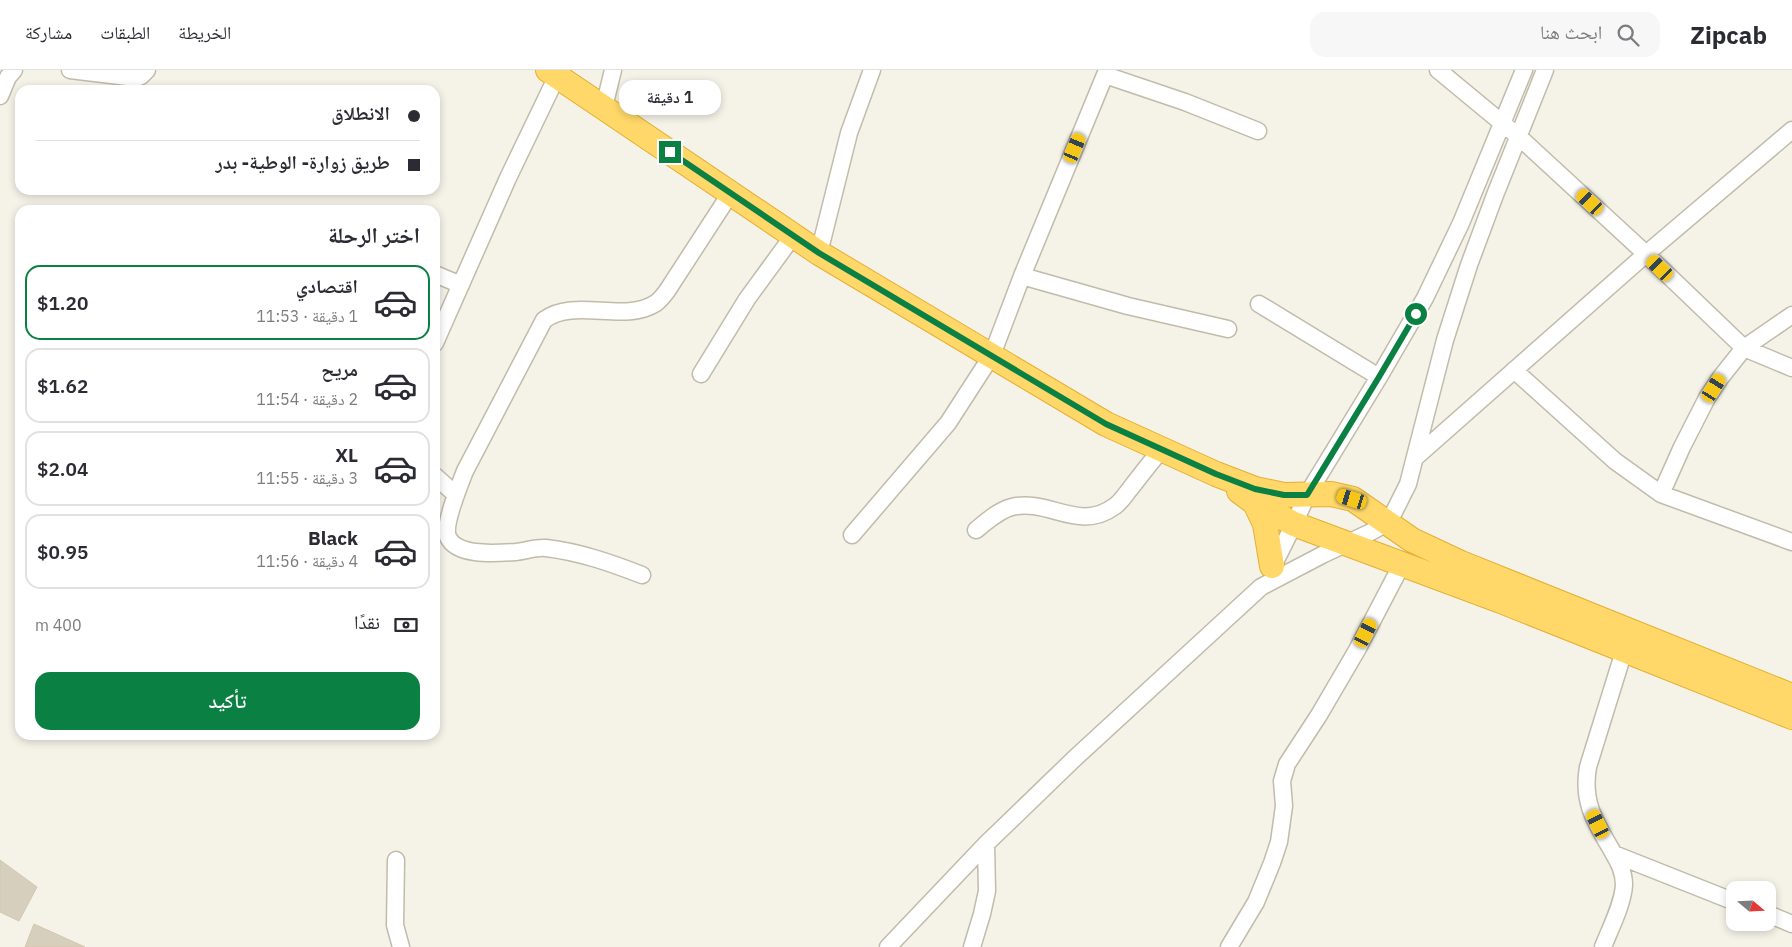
<!DOCTYPE html>
<html lang="ar">
<head>
<meta charset="utf-8">
<style>
  body { margin:0; font-family:"IBM Plex Sans","Noto Naskh Arabic",sans-serif; background:#f7f7f7; color:#2b2b33; direction:rtl; height:100vh; display:flex; flex-direction:column; font-size:19px; white-space:nowrap }
  * { box-sizing:border-box; margin:0 }
  p { font-size:16px; color:#7c7c81 }
  .icon { flex:none; width:28px; height:28px; fill:none; stroke:currentColor; stroke-width:2; stroke-linecap:round; stroke-linejoin:round }
  .map { position:relative; flex:1; overflow:hidden; direction:ltr }
  .drawer { position:absolute; left:15px; top:135px; width:425px; height:535px; display:flex; flex-direction:column; background:#fff; border-radius:15px; box-shadow:0 2px 8px #0003; direction:rtl }
  .drawer>* { flex:none }
  .hud { position:absolute; left:15px; top:15px; width:425px; height:110px; border-radius:15px; box-shadow:0 2px 8px #0003; direction:rtl; display:grid; align-content:center; height:110px; padding:0 20px; background:#fff }
  .needle { width:32px; rotate:109deg }
  .buttons { position:absolute; left:1726px; top:811px; display:grid; gap:10px }
  .buttons a { display:grid; place-items:center; width:50px; height:50px; border-radius:10px; background:#fff; box-shadow:0 2px 8px #0003; font-size:25px }
  .end { position:absolute; width:22px; height:22px; margin:-11px; border:6px solid #0b8043; background:#fff; box-shadow:0 0 0 2px #fff }
  .from { border-radius:50% }
  .bubble { position:absolute; height:35px; border-radius:15px; background:#fff; box-shadow:0 2px 8px #0003; font-size:16px; font-weight:600; line-height:35px; text-align:center; direction:rtl }
  .car { position:absolute; width:15px; height:30px; margin:-15px -8px; border-radius:6px; box-shadow:0 0 4px 1px #0007; background:linear-gradient(#f5c518 24%,#345 0 40%,#f5c518 0 76%,#345 0 86%,#f5c518 0) }
  .hud b { display:flex; align-items:center; gap:18px; height:48px; font-size:19px }
  .hud b+b { border-top:1px solid #e1e1e2 }
  .hud i { width:12px; height:12px; background:#2b2b33 }
  ul { padding:0; list-style:none }
  li { display:flex; align-items:center; gap:15px; height:75px; margin:0 10px 8px; padding:0 10px; border:2px solid #e1e1e2; border-radius:15px }
  li div { flex:1 }
  li b { display:block; font-size:19px }
  li em { font-style:normal; font-weight:600 }
  li.current { border-color:#0b8043 }
  li>.icon { width:45px; height:45px; stroke-width:1.5 }
  h2 { padding:0 20px; font-size:22px; line-height:60px }
  .pay { display:flex; align-items:center; gap:12px; height:55px; padding:0 20px; font-size:19px }
  .pay p { margin-inline-start:auto }
  .cta { display:flex; gap:10px; margin-top:auto; padding:10px 20px }
  .cta a { flex:1; height:58px; border-radius:15px; background:#0b8043; color:#fff; font-size:20px; font-weight:600; line-height:58px; text-align:center }
  header { display:flex; align-items:center; gap:30px; box-sizing:border-box; height:70px; padding:0 25px; background:#fff; border-bottom:1px solid #e1e1e2 }
  header strong { font-size:24px }
  nav { display:flex; gap:28px; margin-inline-start:auto; font-size:18px }
  .search { width:350px; height:45px; background:#f7f7f7; display:flex; align-items:center; gap:12px; box-sizing:border-box; padding:0 18px; border-radius:15px; color:#7c7c81; font-size:19px }
  .map>svg:first-child { display:block }
  .building { fill:#d7cfbd; stroke:#d2c7b0 }
  .lines { fill:none; stroke-linecap:round; stroke-linejoin:round }
  .minor-casing { stroke:#c1bbaa; stroke-width:19 }
  .highway-casing { stroke:#e4b033; stroke-width:26 }
  .minor { stroke:#fff; stroke-width:16 }
  .highway { stroke:#ffd869; stroke-width:24 }
  .route { stroke:#0b8043; stroke-width:6 }
</style>
</head>
<body>
<header>
<strong>Zipcab</strong>
<div class="search"><svg class="icon" aria-label="search" viewBox="0 0 24 24"><circle cx="10" cy="10" r="6"/><path d="M15 15l6 6"/></svg>ابحث هنا</div>
<nav><a>الخريطة</a><a>الطبقات</a><a>مشاركة</a></nav>
</header>
<div class="map">
<svg width="1792" height="877" viewBox="0 0 1792 877">
  <rect width="100%" height="100%" fill="#f5f2e8"/>
  <path class="building" d="M0 790 37 817 19 851 0 842Z
    M34 854 85 877H25Z"/>
  <g class="lines">
    <defs>
      <path id="minor" d="M70 0 136 8 141 6 147 0
        M1438 0 1519 67 1646 184 1744 278 1792 298
        M0 26 8 7 14 0
        M604 37 613 0
        M819 183 849 63 872 0
        M435 204 461 215
        M1022 206 1128 236 1228 259
        M1259 234 1379 307
        M435 273 508 108 557 6
        M1514 300 1615 391 1661 424 1792 472
        M701 304 747 229 793 166
        M1416 387 1646 184 1792 60
        M435 406 455 424
        M1661 424 1682 377 1707 328 1721 307 1744 278 1792 245
        M976 460C986 452 999 440 1012 437 1049 428 1079 463 1115 436 1121 432 1125 425 1130 419 1140 406 1150 393 1161 380
        M852 465 948 353 992 285 1022 206 1105 5 1185 32 1258 61
        M1272 498 1294 454 1307 425 1379 307 1425 228 1461 153 1524 0
        M642 505C611 493 580 482 546 478 536 477 526 481 516 482 497 483 457 487 448 467 443 455 460 414 465 401L544 250C575 227 624 254 656 233 660 230 664 225 667 221L730 124
        M1614 784 1735 832
        M396 790 395 855 401 877
        M1768 844 1792 854
        M888 877 986 774 1074 689 1261 517 1322 485 1369 463 1387 453 1394 442 1408 414 1445 270 1469 195 1495 125 1545 0
        M972 877 982 844 987 821 986 774
        M1229 877 1256 832 1272 793 1279 772 1284 736 1282 711 1287 694 1319 645 1357 580 1402 494
        M1603 877C1610 859 1623 834 1624 815 1624 801 1618 791 1611 779 1594 750 1582 731 1588 697L1624 581"/>
      <path id="highway" d="M548 0 819 183 1106 354 1216 404 1255 419 1284 425 1331 424 1353 429 1412 470 1461 493 1792 626
        M1239 421 1255 433 1294 454 1501 531 1792 647
        M1255 433 1265 454 1272 496"/>
    </defs>
    <use href="#minor" class="minor-casing"/>
    <use href="#highway" class="highway-casing"/>
    <use href="#minor" class="minor"/>
    <use href="#highway" class="highway"/>
  </g>
  <g class="lines">
    <path class="route" d="M670 82 819 183 1106 354 1216 404 1255 419 1284 425H1307L1379 307 1416 244"/>
  </g>
</svg>
<div class="buttons">
<a><svg class="needle" viewBox="-14 -14 28 28"><path d="M0-13l5 13h-10z" fill="#e53935"/><path d="M0 13l5-13h-10z" fill="#7c7c81"/></svg></a>
</div>
<i class="end from" style="left:1416px;top:244px"></i>
<i class="end" style="left:670px;top:82px"></i>
<div class="bubble" style="left:619px;top:10px;width:102px">1 دقيقة</div>
<i class="car" style="left:1075px;top:78px;rotate:23deg"></i>
<i class="car" style="left:1590px;top:132px;rotate:313deg"></i>
<i class="car" style="left:1660px;top:198px;rotate:314deg"></i>
<i class="car" style="left:1714px;top:318px;rotate:32deg"></i>
<i class="car" style="left:1352px;top:429px;rotate:287deg"></i>
<i class="car" style="left:1366px;top:563px;rotate:27deg"></i>
<i class="car" style="left:1598px;top:754px;rotate:334deg"></i>
<div class="hud">
<b><i class="from"></i>الانطلاق</b>
<b><i></i>طريق زوارة- الوطية- بدر</b>
</div>
<section class="drawer">
<h2>اختر الرحلة</h2>
<ul>
<li class="current"><svg class="icon" aria-label="car" viewBox="0 0 24 24"><path d="M5 17H2v-5l4-1 3-4h7l3 4 3 1v5h-3M9 17h6M6 11h13"/><circle cx="7" cy="17" r="2"/><circle cx="17" cy="17" r="2"/></svg><div><b>اقتصادي</b><p>1 دقيقة · 11:53</p></div><em>$1.20</em></li>
<li><svg class="icon" aria-label="car" viewBox="0 0 24 24"><path d="M5 17H2v-5l4-1 3-4h7l3 4 3 1v5h-3M9 17h6M6 11h13"/><circle cx="7" cy="17" r="2"/><circle cx="17" cy="17" r="2"/></svg><div><b>مريح</b><p>2 دقيقة · 11:54</p></div><em>$1.62</em></li>
<li><svg class="icon" aria-label="car" viewBox="0 0 24 24"><path d="M5 17H2v-5l4-1 3-4h7l3 4 3 1v5h-3M9 17h6M6 11h13"/><circle cx="7" cy="17" r="2"/><circle cx="17" cy="17" r="2"/></svg><div><b>XL</b><p>3 دقيقة · 11:55</p></div><em>$2.04</em></li>
<li><svg class="icon" aria-label="car" viewBox="0 0 24 24"><path d="M5 17H2v-5l4-1 3-4h7l3 4 3 1v5h-3M9 17h6M6 11h13"/><circle cx="7" cy="17" r="2"/><circle cx="17" cy="17" r="2"/></svg><div><b>Black</b><p>4 دقيقة · 11:56</p></div><em>$0.95</em></li>
</ul>
<div class="pay"><svg class="icon" aria-label="cash" viewBox="0 0 24 24"><path d="M3 7h18v10H3z"/><circle cx="12" cy="12" r="2"/></svg>نقدًا<p>400 m</p></div>
<div class="cta"><a>تأكيد</a></div>
</section>
</div>
</body>
</html>
